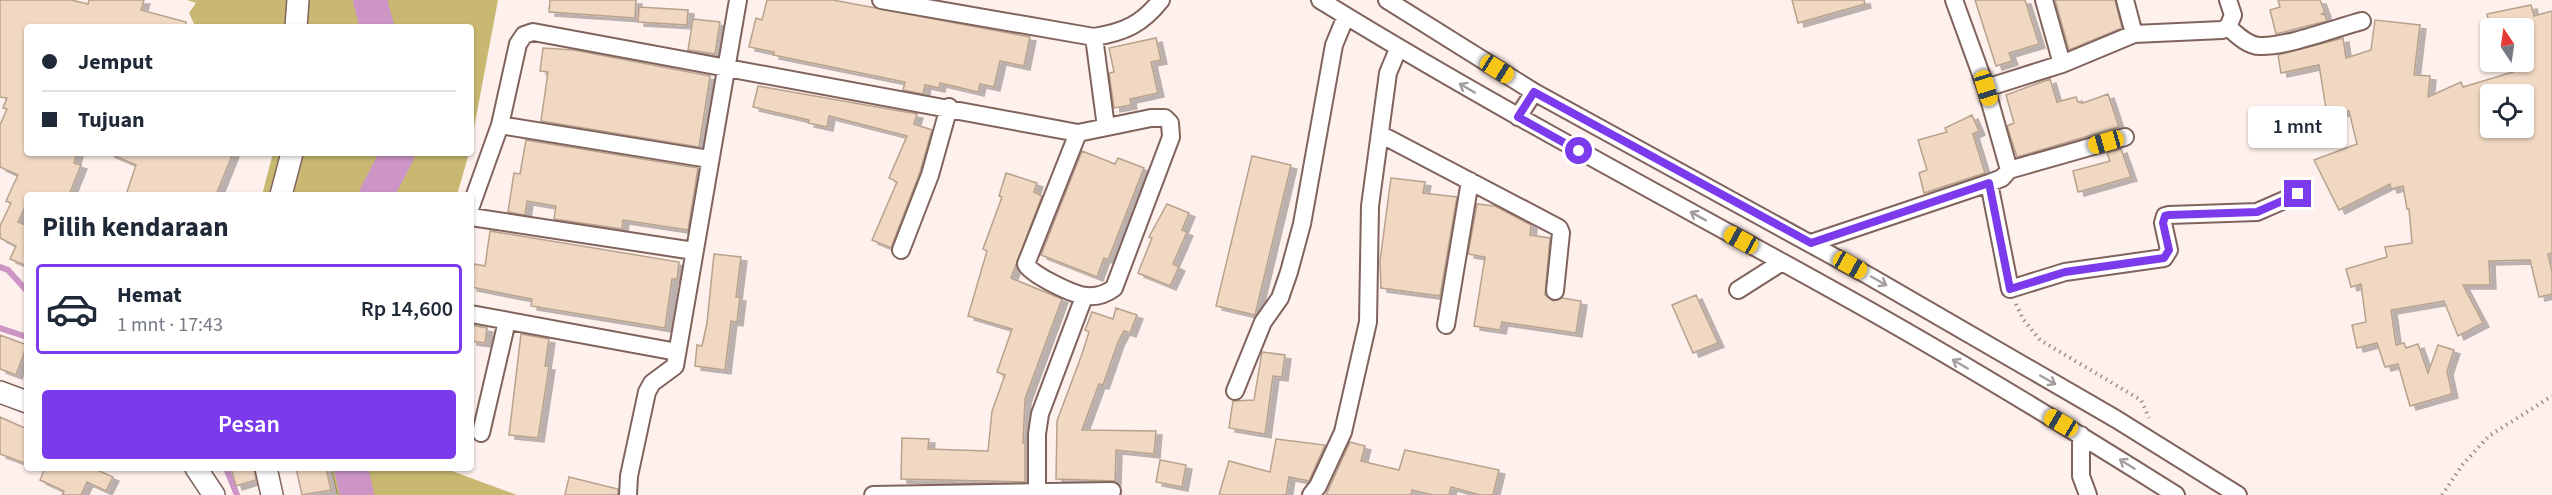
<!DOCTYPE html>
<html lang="id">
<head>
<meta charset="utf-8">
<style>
  body { margin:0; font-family:"Source Sans 3",sans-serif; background:#f2f2f3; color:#1f2937; height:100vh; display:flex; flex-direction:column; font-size:22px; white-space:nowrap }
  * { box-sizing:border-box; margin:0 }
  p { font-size:20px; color:#747a83 }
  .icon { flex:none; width:33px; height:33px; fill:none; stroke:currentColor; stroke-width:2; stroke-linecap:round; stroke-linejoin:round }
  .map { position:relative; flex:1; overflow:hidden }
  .side { position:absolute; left:24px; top:192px; width:450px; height:279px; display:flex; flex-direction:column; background:#fff; border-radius:6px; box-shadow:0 2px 4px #0004 }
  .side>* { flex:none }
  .top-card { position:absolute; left:24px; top:24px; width:450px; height:132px; border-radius:6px; box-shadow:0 2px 4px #0004; display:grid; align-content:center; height:132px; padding:0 18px; background:#fff }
  .needle { width:39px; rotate:347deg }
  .fabs { position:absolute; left:2480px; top:18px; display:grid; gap:12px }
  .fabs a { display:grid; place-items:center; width:54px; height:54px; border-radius:6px; background:#fff; box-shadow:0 2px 4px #0004; font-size:30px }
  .end { position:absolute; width:27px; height:27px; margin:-14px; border:8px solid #7c3aed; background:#fff; box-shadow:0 0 0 3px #fff }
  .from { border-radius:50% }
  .bubble { position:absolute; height:42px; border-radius:6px; background:#fff; box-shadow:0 2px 4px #0004; font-size:20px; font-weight:600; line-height:42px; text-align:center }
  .car { position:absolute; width:18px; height:36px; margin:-18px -9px; border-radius:8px; box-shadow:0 0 4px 2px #0007; background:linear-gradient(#f5c518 24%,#345 0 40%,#f5c518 0 76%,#345 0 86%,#f5c518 0) }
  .top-card b { display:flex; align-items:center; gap:21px; height:57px; font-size:22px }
  .top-card b+b { border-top:2px solid #e0e1e3 }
  .top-card i { width:15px; height:15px; background:#1f2937 }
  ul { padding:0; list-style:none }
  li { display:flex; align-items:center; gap:18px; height:90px; margin:0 12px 9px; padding:0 6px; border:3px solid transparent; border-radius:6px }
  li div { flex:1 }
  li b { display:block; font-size:22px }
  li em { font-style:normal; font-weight:600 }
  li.active { border-color:#7c3aed }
  li>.icon { width:54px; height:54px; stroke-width:1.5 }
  h2 { padding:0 18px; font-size:27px; line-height:72px }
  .cta { display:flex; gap:12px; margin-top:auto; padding:12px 18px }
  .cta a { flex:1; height:69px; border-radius:6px; background:#7c3aed; color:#fff; font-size:24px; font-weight:600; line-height:69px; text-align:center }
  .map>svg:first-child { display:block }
  .forest { fill:#c9b871 }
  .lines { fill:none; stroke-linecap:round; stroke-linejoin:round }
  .stream { stroke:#cc95c5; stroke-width:6 }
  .river { stroke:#cc95c5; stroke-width:34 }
  .building { fill:#f0d8c3; stroke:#b8a28d; stroke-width:1.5; fill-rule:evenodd; filter:url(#shadow) }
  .minor-casing { stroke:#80635c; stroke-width:20 }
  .tertiary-casing { stroke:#80635c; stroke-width:24 }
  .path { stroke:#9d908c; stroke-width:4; stroke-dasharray:1.5 4.5; stroke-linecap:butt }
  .minor { stroke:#fff; stroke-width:16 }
  .tertiary { stroke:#fff; stroke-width:21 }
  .oneway { stroke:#a39d9c }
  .route { stroke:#7c3aed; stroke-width:8 }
</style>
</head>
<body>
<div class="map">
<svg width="2552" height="495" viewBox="0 0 2552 495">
  <defs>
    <filter id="shadow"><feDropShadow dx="6" dy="4" stdDeviation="0" flood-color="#0004"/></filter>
  </defs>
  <rect width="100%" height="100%" fill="#fef0ec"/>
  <path class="forest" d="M187 0H498L471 144V27H185L194 24 189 13 196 3Z
    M273 153H469L457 195H262Z
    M331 468H444L517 495H337Z"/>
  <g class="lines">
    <path class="stream" d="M0 267 8 270 27 291
      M0 328 27 337
      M226 468 237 495"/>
    <path class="river" d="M370 0 377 27
      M376 195 398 153
      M351 468 357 495"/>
  </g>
  <path class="building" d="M0 0H71L88 4 89 0H144L141 10 186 22V27H27V153H77L74 163 81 165 69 195H27V203L18 222 26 225 27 223V266L10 259 16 246 0 238V226L11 203 6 201 18 175 0 167V125L7 109 3 108 7 98 0 97Z
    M550 0H636L635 18 549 12Z
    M767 0H833L1030 37 1024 66 1000 61 994 87 980 84 978 92 940 83 939 88 925 85 923 94 903 90 905 82 773 55 774 52 749 47 756 18 762 20Z
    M1792 0H1864L1865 4 1798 23Z
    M1975 0H2025L2039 44 2009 53 2012 61 1996 66Z
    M2055 0H2115L2122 28 2069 50Z
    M2278 0H2320L2325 13 2321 14 2325 15 2327 21 2276 34 2270 10 2280 7Z
    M2531 5 2534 16 2552 11V253L2548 254 2552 272V294L2539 297 2530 260 2489 261 2490 285H2463L2483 323 2458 336 2444 301 2391 310 2396 345 2404 343 2406 348 2418 344 2428 373 2438 345 2454 350 2447 371 2452 394 2410 406 2398 364 2385 367 2377 343 2357 348 2352 325 2366 322 2361 284 2351 287 2346 269 2387 257 2385 247 2412 243 2409 209H2407L2403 186 2391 189 2390 184 2339 210 2314 160 2357 144 2349 111 2327 115 2319 65 2281 73 2278 55 2343 38 2346 58 2371 50 2375 20 2420 25 2414 75 2430 76 2428 97 2461 82 2463 87 2523 69V28H2490L2487 14ZM2490 94H2523V128H2490Z
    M639 7 688 10 687 25 638 22Z
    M693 19 720 22 715 54 688 50Z
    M1156 38 1161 60 1151 62 1158 93 1130 99 1131 105 1114 108 1109 73 1114 72 1109 48Z
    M543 48 574 50 710 76 699 147 541 121 548 72 540 71Z
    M2050 79 2057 102 2076 97 2078 102 2083 103 2108 94 2119 127 2017 157 2007 126 2014 123 2006 95Z
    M758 86 917 114 914 124 932 130 920 172 891 248 872 240 897 182 889 178 907 136 829 116 827 127 808 123 809 120 753 107Z
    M1972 115 1979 131 1973 134 1985 173 1924 193 1919 173 1927 170 1918 140 1947 132 1945 128Z
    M526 140 698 168 688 230 623 220 622 229 554 219 556 206 527 201 525 215 508 212 514 173 520 174Z
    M2121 149 2131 177 2078 192 2073 171 2110 161 2107 153Z
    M1082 151 1115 164 1118 158 1144 168 1108 260 1104 258 1097 277 1041 255Z
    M108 153H233L216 195H126L136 165Z
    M1252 156 1291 165 1255 315 1216 306Z
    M1006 173 1037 183 1034 192 1042 196 1011 278 1062 299 1025 399 1023 443H1025V482L901 479 902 438 929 439 928 449 988 451 992 411 1005 375 997 372 1012 329 968 316 987 251 983 249 1002 197 999 196Z
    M1391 178 1425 182 1423 193 1457 197 1440 296 1381 288 1380 261Z
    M1167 204 1189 213 1182 230 1187 232 1173 264 1179 267 1170 286 1138 273 1152 238 1149 237Z
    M1477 204 1495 206 1531 225 1530 235 1550 238 1545 295 1553 301 1562 298 1581 301 1576 333 1502 322 1500 330 1474 326 1485 257 1468 254Z
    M490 231 679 262 677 279H672L665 328 531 306 532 299 471 287 474 264 485 266Z
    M714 254 741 257 736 297H740L737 322 731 321 725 370 695 366 697 345 702 346 707 323Z
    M1696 295 1718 343 1693 353 1672 305Z
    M1116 308 1137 315 1130 333 1124 331 1118 342 1103 385 1099 384 1082 430 1156 431 1154 454 1116 450 1115 481 1056 479 1057 421 1082 354 1089 332 1085 330 1092 312 1113 319Z
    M471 325 487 328 485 343 471 341Z
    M521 334 549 339 545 366H549L538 438 509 435Z
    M0 335 27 345 16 375 0 369Z
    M1262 352 1285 355 1282 377 1273 376 1265 434 1229 428 1233 401 1254 400Z
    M0 417 27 429V464L0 454Z
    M1276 439 1325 445 1309 481 1289 477 1286 495H1219L1229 461 1270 472Z
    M1350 442 1365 446 1361 461 1399 470 1405 450 1499 470 1493 495H1480L1451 487 1449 495H1433L1412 490 1411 495H1326Z
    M1160 460 1186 465 1182 487 1156 482Z
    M45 468H93L113 477 106 491 87 482 81 495H62L64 491 40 480Z
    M231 468H254L256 480 236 486Z
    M296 468H326L331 490 302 495Z
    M569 477 618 489V495H565Z"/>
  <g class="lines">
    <defs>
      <path id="minor" d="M881 0 1094 37C1125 32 1142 24 1161 0
        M1320 0C1495 108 1677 203 1856 303 1965 364 2071 429 2176 495
        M1387 0 1534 92 1869 276 2116 419 2238 495
        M2044 0 2062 64
        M2228 27C2237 35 2248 46 2260 46 2287 47 2335 28 2362 21
        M2134 34 2222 30 2228 27 2233 15 2228 0
        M1094 37 1106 127
        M1986 88 2062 64 2134 34 2125 0
        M1518 117 1534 92
        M500 125 709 159
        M1380 134 1559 228 1561 233 1555 291
        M2009 170 2125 137
        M1989 183 2010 289 2065 272 2164 258 2169 250 2163 223 2165 216 2169 215 2257 212 2298 194
        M471 206 500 125 518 44 524 35 533 32 1078 133 1151 118H1165L1170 123 1171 137 1114 288C1106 294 1097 297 1087 296 1075 296 1030 274 1026 264L1078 133
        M471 217 694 251
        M1811 243 1989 183 2002 178 2009 170 1986 88 1954 0
        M901 250 930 175 949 107
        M1738 290 1782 262
        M471 314 677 352
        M1446 325 1470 181
        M1235 391 1263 322 1280 298 1289 272 1302 224 1334 45 1346 16
        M481 433 507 321
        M2081 435V476L2088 495
        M1037 491V434L1040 414 1084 297
        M628 495 629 476 647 392 652 383 675 366 738 0
        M873 495 1112 491
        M1311 495 1318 486 1343 432 1368 322 1370 206 1388 73 1398 49"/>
      <path id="tertiary" d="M296 27 298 0
        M281 195 292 153
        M0 392 27 402
        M196 468 214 495
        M266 468 272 495"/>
    </defs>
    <use href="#minor" class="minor-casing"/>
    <use href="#tertiary" class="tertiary-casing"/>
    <path class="path" d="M2016 304 2023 319 2040 340 2141 400 2149 418
      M2442 495 2463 464 2489 436 2552 396"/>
    <use href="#minor" class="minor"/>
    <use href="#tertiary" class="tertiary"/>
  </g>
  <defs><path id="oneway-shaft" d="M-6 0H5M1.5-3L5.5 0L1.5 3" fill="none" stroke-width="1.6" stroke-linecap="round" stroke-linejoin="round" transform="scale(1.5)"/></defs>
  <g class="oneway">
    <use href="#oneway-shaft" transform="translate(1467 88) rotate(-150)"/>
    <use href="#oneway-shaft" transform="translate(1698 216) rotate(-151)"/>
    <use href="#oneway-shaft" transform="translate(1879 281) rotate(30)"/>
    <use href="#oneway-shaft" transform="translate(1960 364) rotate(-150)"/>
    <use href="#oneway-shaft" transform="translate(2048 380) rotate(30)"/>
    <use href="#oneway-shaft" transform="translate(2127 464) rotate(-148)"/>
  </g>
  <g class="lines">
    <path class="route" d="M1579 151 1518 117 1534 92 1811 243 1989 183 2010 289 2065 272 2164 258 2169 250 2163 223 2165 216 2169 215 2257 212 2298 194"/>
  </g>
</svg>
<div class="fabs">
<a><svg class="needle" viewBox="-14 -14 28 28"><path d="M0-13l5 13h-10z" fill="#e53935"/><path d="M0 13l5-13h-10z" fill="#747a83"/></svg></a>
<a><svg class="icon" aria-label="locate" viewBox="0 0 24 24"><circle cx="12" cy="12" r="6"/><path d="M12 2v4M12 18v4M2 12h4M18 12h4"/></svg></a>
</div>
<i class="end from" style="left:1579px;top:151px"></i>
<i class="end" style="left:2298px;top:194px"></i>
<div class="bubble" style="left:2248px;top:106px;width:99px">1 mnt</div>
<i class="car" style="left:1497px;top:69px;rotate:122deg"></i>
<i class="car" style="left:1986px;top:88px;rotate:163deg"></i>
<i class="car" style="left:2106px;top:142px;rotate:254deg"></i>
<i class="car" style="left:1741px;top:240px;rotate:299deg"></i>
<i class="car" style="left:1850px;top:265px;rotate:119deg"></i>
<i class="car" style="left:2061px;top:423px;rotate:300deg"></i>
<div class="top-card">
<b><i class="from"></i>Jemput</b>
<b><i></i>Tujuan</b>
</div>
<section class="side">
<h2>Pilih kendaraan</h2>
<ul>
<li class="active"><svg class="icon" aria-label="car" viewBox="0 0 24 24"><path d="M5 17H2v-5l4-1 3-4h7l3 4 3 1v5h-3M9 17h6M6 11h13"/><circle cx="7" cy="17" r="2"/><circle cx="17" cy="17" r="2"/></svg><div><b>Hemat</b><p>1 mnt · 17:43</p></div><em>Rp 14,600</em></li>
</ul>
<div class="cta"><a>Pesan</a></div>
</section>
</div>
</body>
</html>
